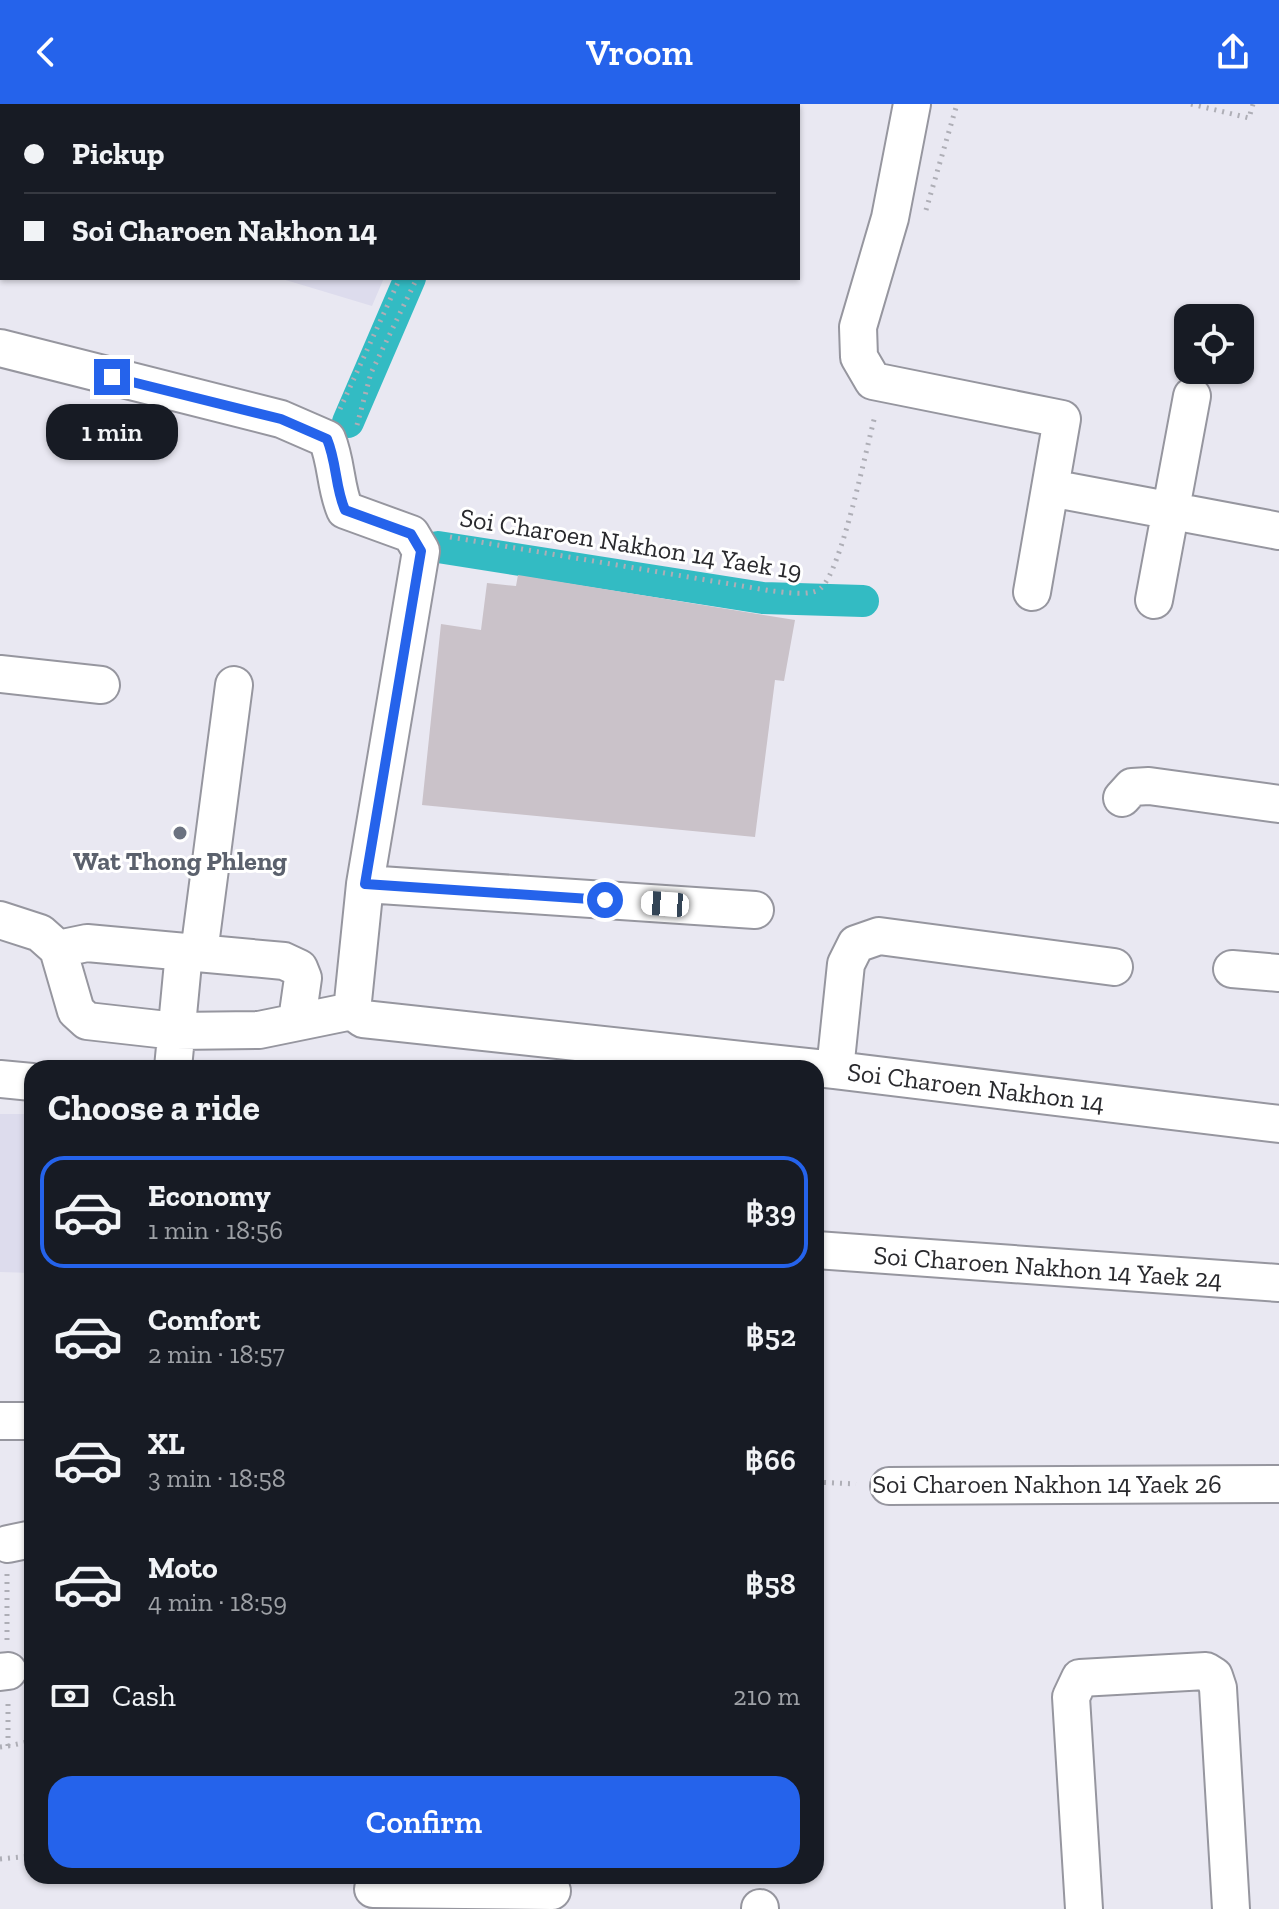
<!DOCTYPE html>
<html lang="en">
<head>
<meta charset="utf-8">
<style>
  body { margin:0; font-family:"Zilla Slab",serif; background:#242831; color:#f1f3f6; height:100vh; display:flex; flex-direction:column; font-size:30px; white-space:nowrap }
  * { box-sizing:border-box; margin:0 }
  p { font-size:26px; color:#9ea1a6 }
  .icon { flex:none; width:44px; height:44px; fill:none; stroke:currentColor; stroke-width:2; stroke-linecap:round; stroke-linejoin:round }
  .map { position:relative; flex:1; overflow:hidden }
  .side { position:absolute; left:24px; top:956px; width:800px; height:824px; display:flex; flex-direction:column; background:#171b24; border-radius:24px; box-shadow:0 2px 6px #0004 }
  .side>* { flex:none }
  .guide { position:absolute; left:0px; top:0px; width:800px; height:176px; box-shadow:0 2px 6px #0004; display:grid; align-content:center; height:176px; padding:0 24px; background:#171b24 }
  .buttons { position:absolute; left:1174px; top:200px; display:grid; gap:16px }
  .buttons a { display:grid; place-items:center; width:80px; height:80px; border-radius:16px; background:#171b24; box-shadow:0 2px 6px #0004; font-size:40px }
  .end { position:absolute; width:36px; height:36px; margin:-18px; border:10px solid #2563eb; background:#fff; box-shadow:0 0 0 4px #fff }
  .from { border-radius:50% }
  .bubble { position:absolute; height:56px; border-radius:24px; background:#171b24; box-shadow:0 2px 6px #0004; font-size:26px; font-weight:600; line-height:56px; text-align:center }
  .car { position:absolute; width:24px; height:48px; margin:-24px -12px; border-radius:10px; box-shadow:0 0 6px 2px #0007; background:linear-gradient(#fff 24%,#345 0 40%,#fff 0 76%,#345 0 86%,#fff 0) }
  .guide b { display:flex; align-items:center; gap:28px; height:76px; font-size:30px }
  .guide b+b { border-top:2px solid #363941 }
  .guide i { width:20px; height:20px; background:#f1f3f6 }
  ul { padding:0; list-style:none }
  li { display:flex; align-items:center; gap:24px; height:112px; margin:0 16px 12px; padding:0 8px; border:4px solid transparent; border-radius:24px }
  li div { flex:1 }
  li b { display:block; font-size:30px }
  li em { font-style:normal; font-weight:600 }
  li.active { border-color:#2563eb }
  li>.icon { width:72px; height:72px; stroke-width:1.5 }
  h2 { padding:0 24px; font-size:36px; line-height:96px }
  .pay { display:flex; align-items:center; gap:20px; height:88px; padding:0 24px; font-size:30px }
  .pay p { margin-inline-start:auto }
  .primary-button { display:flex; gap:16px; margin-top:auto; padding:16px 24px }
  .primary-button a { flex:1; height:92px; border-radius:24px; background:#2563eb; color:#fff; font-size:32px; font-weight:600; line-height:92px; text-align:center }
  header { display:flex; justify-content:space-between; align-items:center; height:104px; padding:0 24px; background:#2563eb; color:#fff; font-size:36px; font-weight:600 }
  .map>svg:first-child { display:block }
  .built { fill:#dddced }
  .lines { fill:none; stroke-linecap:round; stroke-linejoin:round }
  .canal { stroke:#33bbc3; stroke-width:32 }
  .building { fill:#cac2c9 }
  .minor-casing { stroke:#96969f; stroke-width:40 }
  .path { stroke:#aeaeb6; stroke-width:5; stroke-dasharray:2 6; stroke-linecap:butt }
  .minor { stroke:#fff; stroke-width:36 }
  .route { stroke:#2563eb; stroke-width:10 }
  .worship-dot { fill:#6b7280; stroke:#fff; stroke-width:3 }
  .labels { text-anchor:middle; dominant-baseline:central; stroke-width:6; stroke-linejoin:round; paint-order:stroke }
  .street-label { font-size:26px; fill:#29292d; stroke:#fff }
  .worship-label { font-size:26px; font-weight:bold; fill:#5b616d; stroke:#fff }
</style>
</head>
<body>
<header><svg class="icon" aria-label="back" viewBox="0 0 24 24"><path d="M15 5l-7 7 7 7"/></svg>Vroom<svg class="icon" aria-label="share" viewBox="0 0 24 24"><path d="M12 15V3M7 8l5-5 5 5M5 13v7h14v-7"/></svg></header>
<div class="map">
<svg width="1279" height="1805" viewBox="0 0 1279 1805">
  <rect width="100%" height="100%" fill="#e9e8f2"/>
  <path class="built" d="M0 0H299L305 2H2V29Z
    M279 174H384L372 202Z
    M0 1010H32V1169L0 1168Z"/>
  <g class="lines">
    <path class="canal" d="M488 2V0
      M348 318 410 174
      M438 443 763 494 863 497"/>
  </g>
  <path class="building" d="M518 471 795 516 784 577 775 576 755 733 422 701 441 520 481 526 487 479 516 482Z"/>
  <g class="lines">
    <defs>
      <path id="minor" d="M912 0 890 114 858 223 859 253 873 277 1062 315 1032 488
        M0 244 281 315 327 335C337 359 335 383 345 406L411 430 421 447 365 780 352 907 363 915 835 966 1279 1020
        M1050 384 1279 427
        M1154 496 1192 292
        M0 570 101 581
        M1122 694 1132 683 1149 682 1279 700
        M365 780 755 806
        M0 816 40 829 58 845 76 907 87 917 176 927 259 926 352 907
        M58 845 87 839 284 857 299 864 303 874 297 916
        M199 849 234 581
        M1232 865 1279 869
        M173 964 184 848
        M835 966 846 860 856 840 879 832 1114 863
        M0 975 32 978
        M816 1146 1279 1179
        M0 1317H32
        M889 1382 1279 1380
        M8 1440 32 1435
        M0 1568 8 1567
        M373 1785 552 1787
        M760 1804V1805
        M1084 1805 1071 1593 1080 1574 1206 1567 1214 1572 1218 1584 1231 1805"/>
    </defs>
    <use href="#minor" class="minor-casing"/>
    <path class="path" d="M1191 0 1249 14 1253 0
      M468 2 469 0
      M500 2 501 0
      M926 106 957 0
      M340 305 400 174
      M357 321 371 269 417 174
      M450 433 772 487C784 488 812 493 821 484 842 465 866 345 875 312
      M816 1378 856 1380
      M7 1470V1536
      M8 1642 32 1637
      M0 1643 8 1642V1598
      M0 1755 32 1752"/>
    <use href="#minor" class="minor"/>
  </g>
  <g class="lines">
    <path class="route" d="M112 273 281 315 327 335C337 359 335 383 345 406L411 430 421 447 365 780 605 796"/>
  </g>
  <circle class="worship-dot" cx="180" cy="729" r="8"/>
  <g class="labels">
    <g class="street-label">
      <text transform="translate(631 440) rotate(9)">Soi Charoen Nakhon 14 Yaek 19</text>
      <text transform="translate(976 983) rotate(7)">Soi Charoen Nakhon 14</text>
      <text transform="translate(1048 1163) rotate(4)">Soi Charoen Nakhon 14 Yaek 24</text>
      <text x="1047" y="1380">Soi Charoen Nakhon 14 Yaek 26</text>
    </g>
    <g class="worship-label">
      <text x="180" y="757">Wat Thong Phleng</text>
    </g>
  </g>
</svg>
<div class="buttons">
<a><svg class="icon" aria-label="locate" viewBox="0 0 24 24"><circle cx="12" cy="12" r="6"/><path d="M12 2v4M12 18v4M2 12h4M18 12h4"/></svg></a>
</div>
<i class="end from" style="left:605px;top:796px"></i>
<i class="end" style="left:112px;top:273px"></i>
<div class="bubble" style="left:46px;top:300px;width:132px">1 min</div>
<i class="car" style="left:665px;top:800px;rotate:274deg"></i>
<div class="guide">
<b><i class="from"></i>Pickup</b>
<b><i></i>Soi Charoen Nakhon 14</b>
</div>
<section class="side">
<h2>Choose a ride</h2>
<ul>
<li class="active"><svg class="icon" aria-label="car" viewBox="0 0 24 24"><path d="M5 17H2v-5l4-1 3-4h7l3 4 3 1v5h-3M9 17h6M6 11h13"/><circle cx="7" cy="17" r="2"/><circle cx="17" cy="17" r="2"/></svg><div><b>Economy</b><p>1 min · 18:56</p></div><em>฿39</em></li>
<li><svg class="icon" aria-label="car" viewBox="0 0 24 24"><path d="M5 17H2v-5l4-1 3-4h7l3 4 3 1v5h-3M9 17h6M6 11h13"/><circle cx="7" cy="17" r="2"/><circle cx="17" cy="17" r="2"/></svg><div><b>Comfort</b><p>2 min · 18:57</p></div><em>฿52</em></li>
<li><svg class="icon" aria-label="car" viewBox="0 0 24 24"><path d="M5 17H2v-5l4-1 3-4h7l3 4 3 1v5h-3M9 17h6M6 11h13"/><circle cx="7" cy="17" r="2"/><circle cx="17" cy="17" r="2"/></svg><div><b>XL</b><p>3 min · 18:58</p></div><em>฿66</em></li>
<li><svg class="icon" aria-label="car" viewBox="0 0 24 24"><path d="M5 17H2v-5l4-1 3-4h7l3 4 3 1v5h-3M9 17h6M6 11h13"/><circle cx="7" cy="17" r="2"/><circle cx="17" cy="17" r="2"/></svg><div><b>Moto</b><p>4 min · 18:59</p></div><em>฿58</em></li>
</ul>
<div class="pay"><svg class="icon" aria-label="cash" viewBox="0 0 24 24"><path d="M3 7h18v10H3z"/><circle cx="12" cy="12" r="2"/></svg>Cash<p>210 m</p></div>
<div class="primary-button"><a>Confirm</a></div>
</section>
</div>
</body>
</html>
